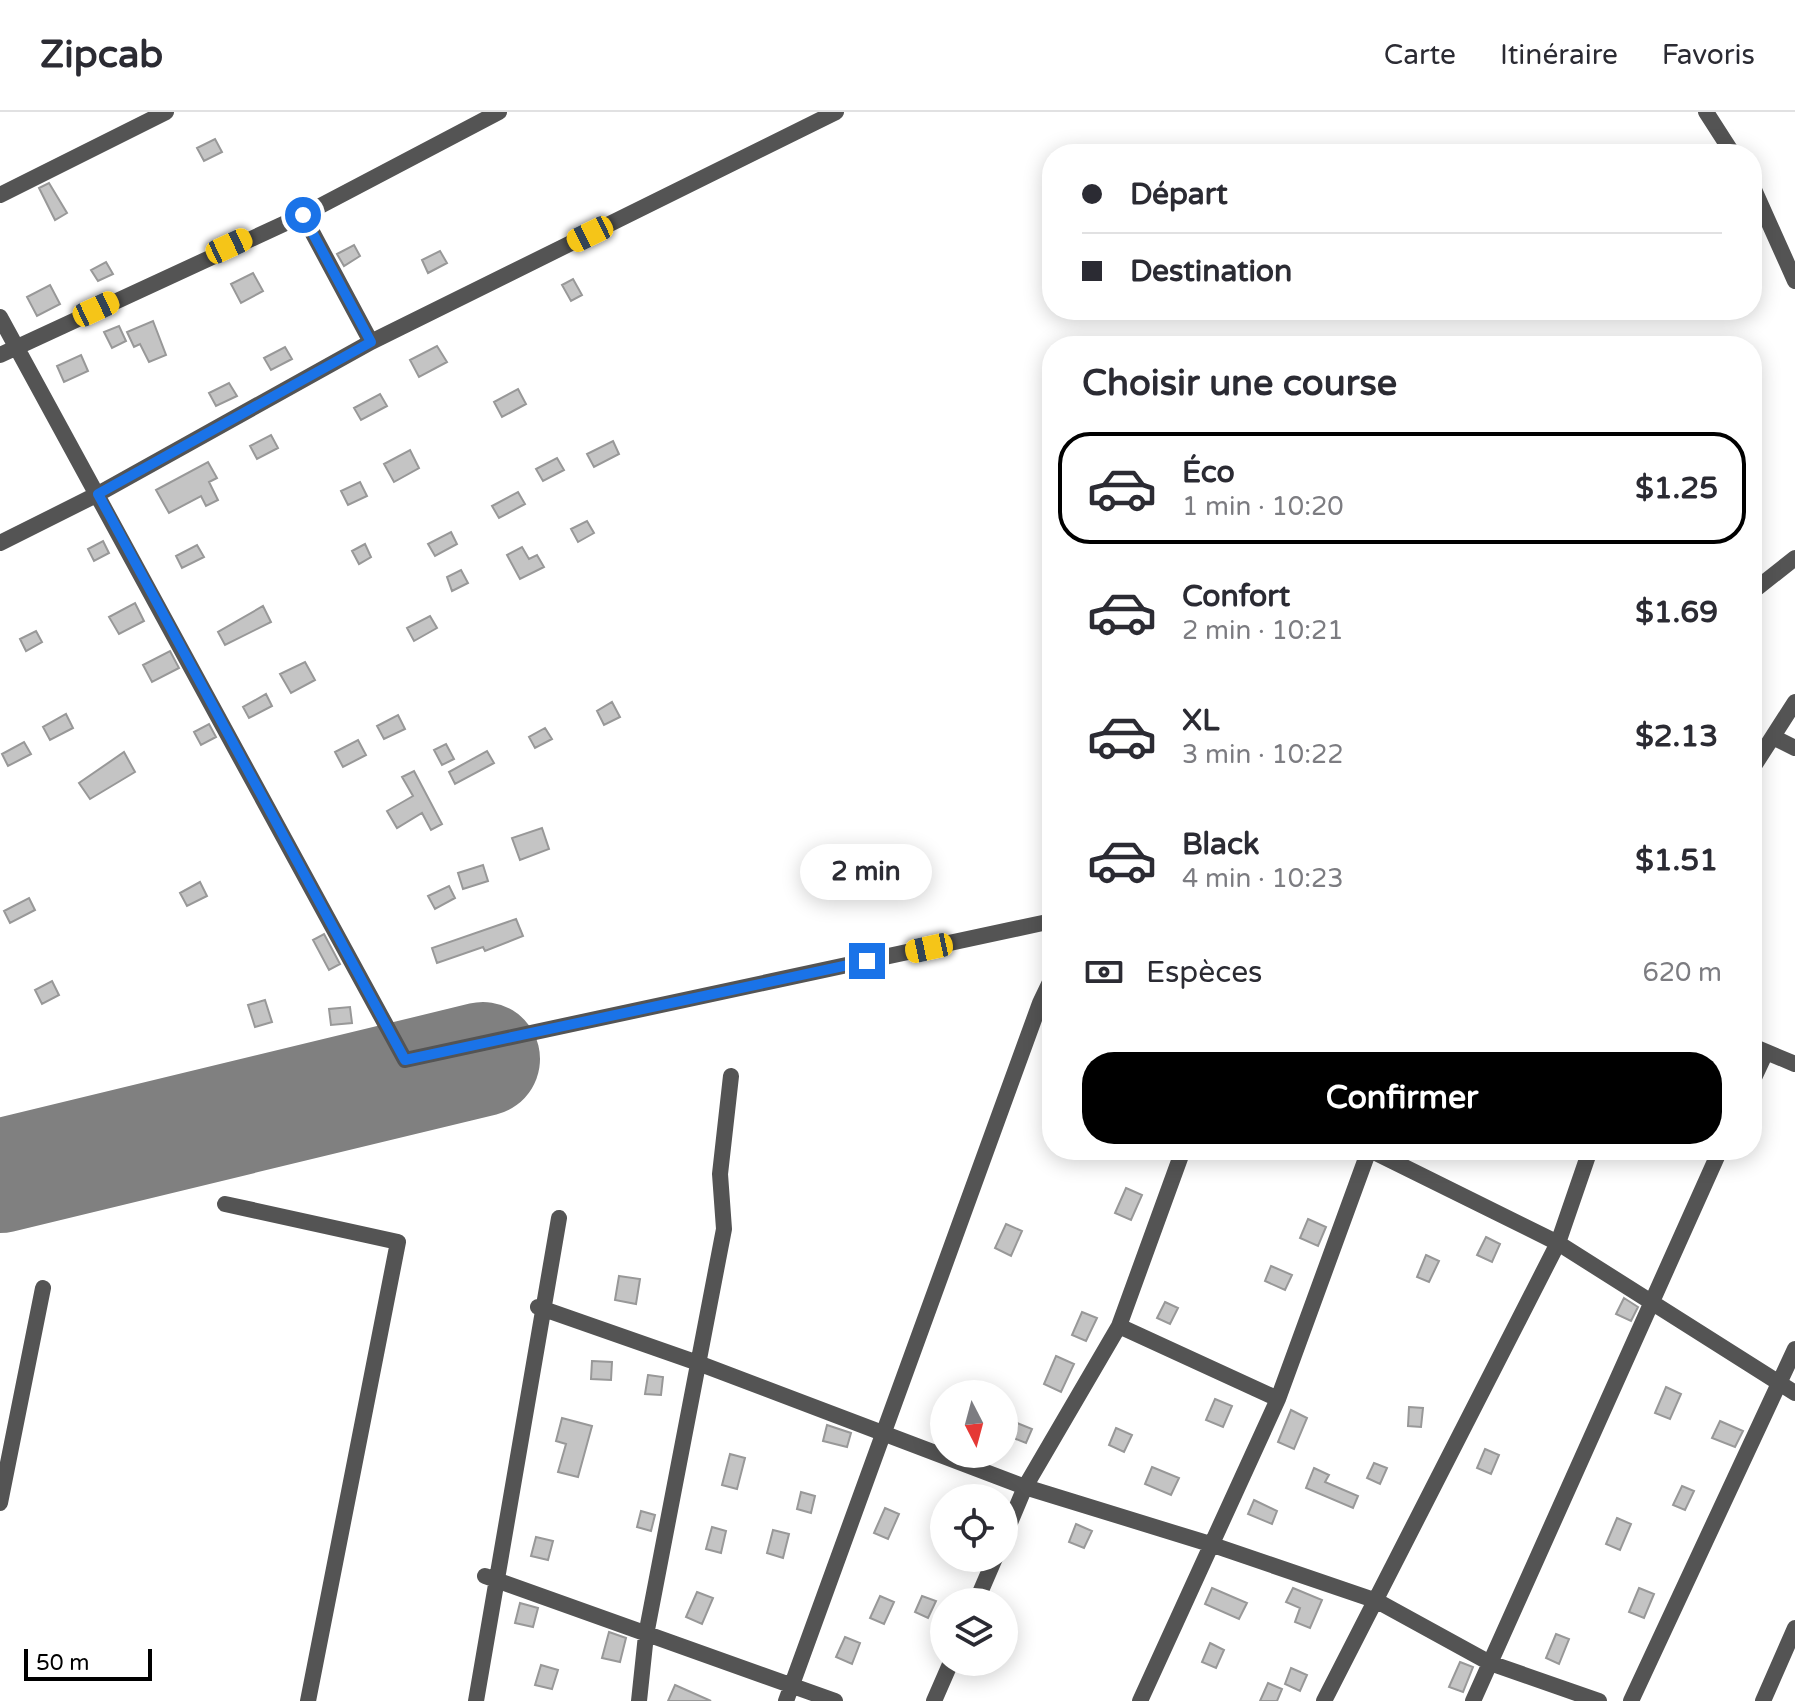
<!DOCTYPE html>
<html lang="fr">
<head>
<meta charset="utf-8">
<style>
  body { margin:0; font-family:"Varela Round",sans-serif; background:#f2f2f3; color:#2b2b33; height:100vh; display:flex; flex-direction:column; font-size:30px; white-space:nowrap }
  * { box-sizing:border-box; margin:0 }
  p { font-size:26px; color:#7c7c81 }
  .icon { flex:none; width:44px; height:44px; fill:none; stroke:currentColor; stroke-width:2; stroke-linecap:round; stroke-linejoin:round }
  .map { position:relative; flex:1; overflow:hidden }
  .side { position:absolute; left:1042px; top:224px; width:720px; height:824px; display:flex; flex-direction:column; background:#fff; border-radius:32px; box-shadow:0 4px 20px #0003 }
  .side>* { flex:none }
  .guide { position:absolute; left:1042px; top:32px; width:720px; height:176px; border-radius:32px; box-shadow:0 4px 20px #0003; display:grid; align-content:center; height:176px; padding:0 40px; background:#fff }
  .needle { width:52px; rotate:174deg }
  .fabs { position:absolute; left:930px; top:1268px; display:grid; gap:16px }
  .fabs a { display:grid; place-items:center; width:88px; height:88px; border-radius:50%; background:#fff; box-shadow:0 4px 20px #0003; font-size:40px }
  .scale { position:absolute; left:24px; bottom:20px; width:128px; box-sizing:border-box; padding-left:8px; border:4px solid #000; border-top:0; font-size:22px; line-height:28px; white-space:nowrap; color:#000; -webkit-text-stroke:6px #fff; paint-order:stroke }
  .end { position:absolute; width:36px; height:36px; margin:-18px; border:10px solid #1a73e8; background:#fff; box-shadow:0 0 0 4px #fff }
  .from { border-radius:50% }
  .bubble { position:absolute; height:56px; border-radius:28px; background:#fff; box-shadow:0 4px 20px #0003; font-size:26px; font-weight:700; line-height:56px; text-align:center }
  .car { position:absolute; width:24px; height:48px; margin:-24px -12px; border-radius:10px; box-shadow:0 0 6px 2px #0007; background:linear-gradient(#f5c518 24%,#345 0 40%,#f5c518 0 76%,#345 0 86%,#f5c518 0) }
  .guide b { display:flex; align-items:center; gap:28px; height:76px; font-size:30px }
  .guide b+b { border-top:2px solid #e1e1e2 }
  .guide i { width:20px; height:20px; background:#2b2b33 }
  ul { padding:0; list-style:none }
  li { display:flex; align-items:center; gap:24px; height:112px; margin:0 16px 12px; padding:0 24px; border:4px solid transparent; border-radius:32px }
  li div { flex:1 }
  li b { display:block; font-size:30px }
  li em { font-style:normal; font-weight:700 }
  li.on { border-color:#000 }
  li>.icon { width:72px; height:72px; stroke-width:1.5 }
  h2 { padding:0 40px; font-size:36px; line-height:96px }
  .pay { display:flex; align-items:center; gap:20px; height:88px; padding:0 40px; font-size:30px }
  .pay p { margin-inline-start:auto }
  .primary-button { display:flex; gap:16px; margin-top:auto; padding:16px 40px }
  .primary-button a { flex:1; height:92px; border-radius:32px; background:#000; color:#fff; font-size:32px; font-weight:700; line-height:92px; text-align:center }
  header { display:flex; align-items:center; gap:48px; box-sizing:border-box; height:112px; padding:0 40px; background:#fff; border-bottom:2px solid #e1e1e2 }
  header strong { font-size:38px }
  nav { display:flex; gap:44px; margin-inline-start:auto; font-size:28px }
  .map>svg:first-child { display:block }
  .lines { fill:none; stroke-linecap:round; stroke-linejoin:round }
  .runway { stroke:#808080; stroke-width:114 }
  .building { fill:#c4c4c4; stroke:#989898; stroke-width:2 }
  .minor { stroke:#545454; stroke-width:16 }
  .route { stroke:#1a73e8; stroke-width:10 }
</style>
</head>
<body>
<header>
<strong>Zipcab</strong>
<nav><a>Carte</a><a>Itinéraire</a><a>Favoris</a></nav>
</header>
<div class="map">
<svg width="1795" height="1589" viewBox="0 0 1795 1589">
  <rect width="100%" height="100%" fill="#fff"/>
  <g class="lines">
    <path class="runway" d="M0 1064 483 947"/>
  </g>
  <path class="building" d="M215 27 222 40 204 49 197 36Z
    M49 71 67 101 55 108 39 76Z
    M354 133 360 144 344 154 337 142Z
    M440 139 447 151 428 161 422 148Z
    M106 150 113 162 98 169 91 158Z
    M253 161 263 179 241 191 231 172Z
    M573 167 582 183 571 189 562 173Z
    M50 173 60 192 37 204 27 185Z
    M153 209 166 243 149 250 140 232 134 235 127 220Z
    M119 214 126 229 112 236 104 220Z
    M437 234 447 250 419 265 410 248Z
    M285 235 292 247 271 258 264 246Z
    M81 243 88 259 64 270 57 254Z
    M229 271 237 284 216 294 209 281Z
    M518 277 526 292 502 305 494 290Z
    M380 282 387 294 361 308 354 296Z
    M271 323 278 336 257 347 250 334Z
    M613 329 619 342 594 355 587 342Z
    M410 338 419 356 394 370 384 352Z
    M557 346 564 358 543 369 536 357Z
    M208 350 217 366 209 370 218 388 206 394 201 384 169 401 156 378Z
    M360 370 367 384 348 393 341 379Z
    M518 380 525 392 499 406 492 394Z
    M587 409 594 421 578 430 571 417Z
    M451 420 457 432 435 444 428 432Z
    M103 429 109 441 94 449 88 437Z
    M365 432 371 445 359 452 352 439Z
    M197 433 204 445 182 456 176 444Z
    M522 435 529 447 537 443 544 455 520 467 507 443Z
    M461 458 468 471 452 479 447 465Z
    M135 491 144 509 119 522 109 505Z
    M263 494 271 510 225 533 218 520Z
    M430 504 437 516 414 529 407 516Z
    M36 519 42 530 26 539 20 527Z
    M170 539 179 556 152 570 143 553Z
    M305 550 315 568 291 581 280 562Z
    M266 582 272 594 249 606 243 595Z
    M612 590 620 605 604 613 597 599Z
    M66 602 73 616 50 628 43 615Z
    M398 603 405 617 384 627 377 614Z
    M209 612 216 625 201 633 194 620Z
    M545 616 552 627 535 636 529 625Z
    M358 628 366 643 343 655 335 640Z
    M24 630 31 642 8 654 2 642Z
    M446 632 454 647 442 653 434 638Z
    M487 639 494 651 455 672 449 660Z
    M124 640 135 660 90 687 79 671Z
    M414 659 442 712 431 718 422 701 397 716 387 699 413 684 402 665Z
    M542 716 549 737 520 748 512 726Z
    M483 753 488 769 463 777 458 761Z
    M200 770 207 784 187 794 180 781Z
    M449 774 455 786 435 797 428 784Z
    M29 786 35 798 10 811 4 799Z
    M516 807 523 824 485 839 483 835 437 851 432 836Z
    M324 822 340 852 329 858 313 828Z
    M52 869 59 883 42 892 35 878Z
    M265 888 272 910 255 915 248 893Z
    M350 895 352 911 331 913 329 897Z
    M1126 1076 1142 1083 1131 1108 1115 1101Z
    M1308 1107 1326 1115 1318 1134 1300 1126Z
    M1006 1112 1022 1119 1011 1144 995 1136Z
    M1486 1125 1500 1132 1492 1150 1477 1143Z
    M1426 1143 1439 1149 1429 1170 1417 1165Z
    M1271 1154 1292 1163 1285 1178 1265 1169Z
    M619 1164 640 1167 636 1192 615 1188Z
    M1624 1186 1638 1195 1631 1209 1616 1202Z
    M1165 1190 1178 1196 1170 1212 1157 1206Z
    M1082 1200 1097 1206 1086 1229 1072 1223Z
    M1056 1244 1074 1252 1061 1280 1044 1272Z
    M592 1249 612 1250 611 1268 591 1267Z
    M648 1263 663 1265 661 1283 645 1282Z
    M1666 1275 1681 1282 1670 1307 1655 1301Z
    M1215 1287 1232 1294 1223 1315 1206 1308Z
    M1409 1295 1423 1296 1421 1315 1408 1314Z
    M1291 1298 1307 1306 1294 1337 1278 1330Z
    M562 1306 592 1314 578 1365 558 1360 566 1332 556 1329Z
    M1720 1309 1743 1319 1735 1335 1712 1326Z
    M1017 1311 1032 1317 1026 1331 1011 1325Z
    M827 1313 851 1321 847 1335 823 1329Z
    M1116 1316 1132 1323 1124 1340 1109 1333Z
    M1485 1337 1499 1343 1491 1362 1477 1356Z
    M730 1342 745 1346 737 1377 722 1373Z
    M1374 1351 1387 1356 1380 1372 1367 1366Z
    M1152 1355 1179 1366 1171 1383 1145 1372Z
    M1314 1356 1329 1363 1325 1370 1358 1384 1353 1396 1306 1376Z
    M1682 1374 1694 1379 1685 1398 1673 1393Z
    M801 1380 815 1384 811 1401 797 1397Z
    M1254 1388 1277 1399 1272 1412 1248 1402Z
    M885 1396 899 1402 888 1427 874 1421Z
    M641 1399 655 1403 651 1419 637 1415Z
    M1617 1406 1631 1412 1620 1438 1606 1432Z
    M1076 1412 1092 1419 1084 1436 1069 1430Z
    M712 1415 726 1419 721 1441 706 1437Z
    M773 1418 789 1422 783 1446 767 1441Z
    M536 1425 553 1429 548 1448 531 1444Z
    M1212 1476 1247 1491 1239 1507 1205 1492Z
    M1293 1476 1322 1488 1310 1516 1295 1510 1300 1496 1286 1490Z
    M1639 1476 1654 1482 1644 1506 1629 1500Z
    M697 1480 713 1486 702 1512 686 1505Z
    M880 1484 894 1490 884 1512 870 1506Z
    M922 1484 936 1489 928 1506 915 1500Z
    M520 1491 538 1496 533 1515 515 1511Z
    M609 1520 626 1526 620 1550 602 1546Z
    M1556 1522 1569 1527 1559 1552 1546 1546Z
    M845 1525 860 1531 852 1552 836 1545Z
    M1210 1531 1224 1538 1216 1556 1202 1550Z
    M1460 1550 1473 1555 1463 1580 1449 1575Z
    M541 1553 558 1558 552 1577 535 1573Z
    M1291 1556 1307 1563 1300 1579 1285 1572Z
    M1268 1571 1282 1577 1277 1589H1260Z
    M675 1573 711 1589H668Z"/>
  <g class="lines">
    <path class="minor" d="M1706 0 1733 42
      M1752 73 1795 169
      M0 83 166 0
      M303 103 371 230
      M0 205 405 948 1052 809
      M0 243 303 103 499 0
      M0 431 98 382 371 230 836 0
      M1752 480 1795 446
      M1773 625 1795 636
      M1752 657 1795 590
      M1052 866 1040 891 1052 896
      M1752 934 1795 952
      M1752 970 1766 940
      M1370 1038 1558 1131 1795 1281
      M225 1092 398 1130 308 1589
      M538 1195 698 1251 1025 1375 1210 1432 1377 1489 1490 1551 1599 1589
      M1119 1214 1278 1287
      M0 1391 43 1176
      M1004 1425 1025 1375 1119 1214 1183 1038
      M485 1464 835 1589
      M976 1490 995 1446
      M476 1589 559 1106
      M639 1589 646 1523 724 1117 720 1062 731 964
      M786 1589 1040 891
      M934 1589 951 1550
      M1140 1589 1278 1287 1369 1038
      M1324 1589 1558 1131 1590 1038
      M1473 1589 1720 1038
      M1631 1589 1795 1237
      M1763 1589 1795 1516"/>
  </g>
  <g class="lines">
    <path class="route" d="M303 103 371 230 98 382 405 948 867 849"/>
  </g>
</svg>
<div class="fabs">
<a><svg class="needle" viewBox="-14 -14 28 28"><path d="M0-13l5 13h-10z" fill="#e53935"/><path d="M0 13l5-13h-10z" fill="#7c7c81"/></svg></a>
<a><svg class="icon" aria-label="locate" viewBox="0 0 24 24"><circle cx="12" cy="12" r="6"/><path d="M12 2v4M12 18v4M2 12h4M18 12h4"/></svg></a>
<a><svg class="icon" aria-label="layers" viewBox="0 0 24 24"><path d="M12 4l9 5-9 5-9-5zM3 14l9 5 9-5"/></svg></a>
</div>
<div class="scale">50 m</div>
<i class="end from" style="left:303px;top:103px"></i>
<i class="end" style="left:867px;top:849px"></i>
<div class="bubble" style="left:800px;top:732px;width:132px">2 min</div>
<i class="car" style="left:590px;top:122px;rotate:244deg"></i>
<i class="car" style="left:229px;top:134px;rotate:65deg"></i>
<i class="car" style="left:96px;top:197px;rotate:65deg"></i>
<i class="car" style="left:929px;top:836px;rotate:258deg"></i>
<div class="guide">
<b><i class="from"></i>Départ</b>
<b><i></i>Destination</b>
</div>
<section class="side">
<h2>Choisir une course</h2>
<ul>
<li class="on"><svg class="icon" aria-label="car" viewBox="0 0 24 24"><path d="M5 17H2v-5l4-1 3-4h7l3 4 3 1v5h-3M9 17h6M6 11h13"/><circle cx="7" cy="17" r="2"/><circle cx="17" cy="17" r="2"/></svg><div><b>Éco</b><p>1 min · 10:20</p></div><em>$1.25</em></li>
<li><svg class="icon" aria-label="car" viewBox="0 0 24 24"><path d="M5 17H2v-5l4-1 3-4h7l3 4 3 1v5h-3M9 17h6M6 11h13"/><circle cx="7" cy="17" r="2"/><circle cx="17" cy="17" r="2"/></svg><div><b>Confort</b><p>2 min · 10:21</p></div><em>$1.69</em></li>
<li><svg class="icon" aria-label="car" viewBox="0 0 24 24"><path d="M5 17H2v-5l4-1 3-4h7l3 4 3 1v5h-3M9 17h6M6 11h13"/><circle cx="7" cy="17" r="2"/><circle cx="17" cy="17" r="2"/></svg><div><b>XL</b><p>3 min · 10:22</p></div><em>$2.13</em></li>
<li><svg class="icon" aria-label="car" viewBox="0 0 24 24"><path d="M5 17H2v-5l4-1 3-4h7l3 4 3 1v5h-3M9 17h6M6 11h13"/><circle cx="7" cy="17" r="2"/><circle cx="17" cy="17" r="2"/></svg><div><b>Black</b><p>4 min · 10:23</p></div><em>$1.51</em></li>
</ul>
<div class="pay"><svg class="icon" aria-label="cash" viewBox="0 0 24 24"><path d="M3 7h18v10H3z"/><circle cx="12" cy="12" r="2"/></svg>Espèces<p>620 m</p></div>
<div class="primary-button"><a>Confirmer</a></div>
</section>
</div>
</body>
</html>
